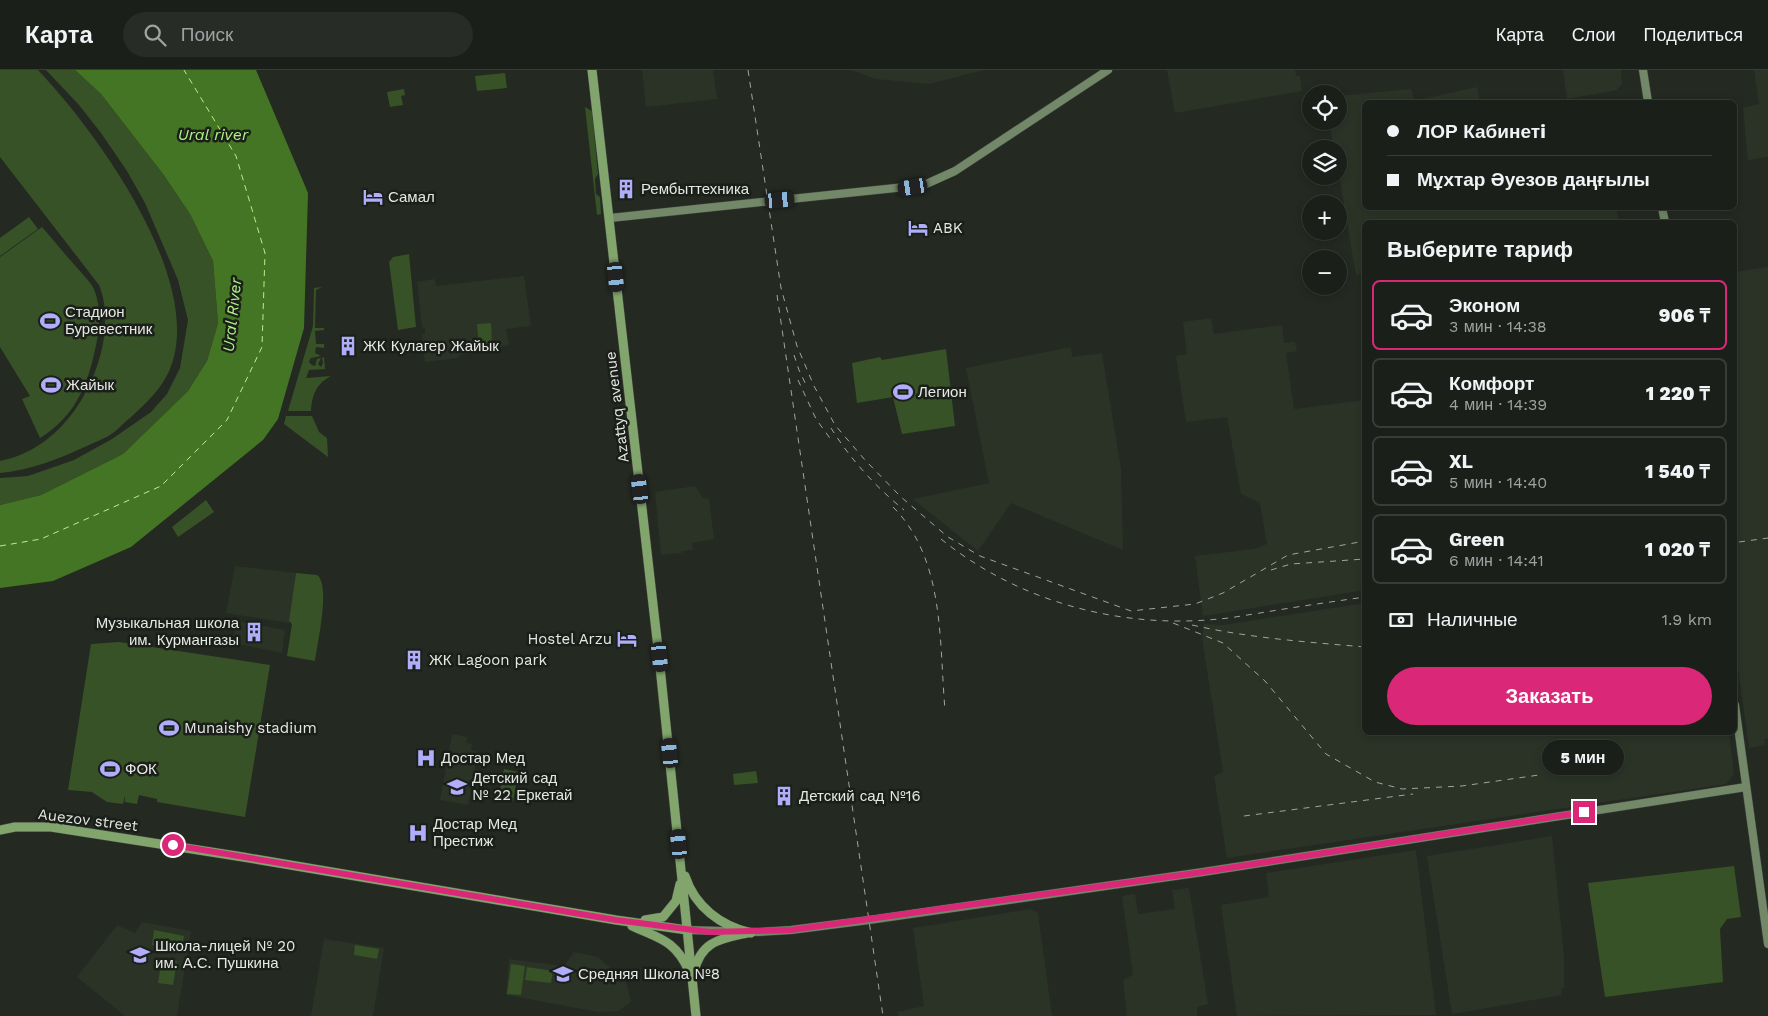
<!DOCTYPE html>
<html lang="ru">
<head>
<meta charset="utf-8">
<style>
  body { margin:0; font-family:"Work Sans",sans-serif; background:#282c27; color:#f1f3f6; height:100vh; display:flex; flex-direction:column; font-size:19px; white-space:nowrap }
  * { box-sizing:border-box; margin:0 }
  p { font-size:16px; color:#a0a2a2 }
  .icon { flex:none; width:28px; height:28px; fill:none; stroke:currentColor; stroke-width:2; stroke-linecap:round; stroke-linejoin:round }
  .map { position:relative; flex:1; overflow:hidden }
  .drawer { position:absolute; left:1362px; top:150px; width:375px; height:515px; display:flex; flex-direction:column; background:#1b1f1a; border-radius:8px; box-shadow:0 2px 8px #0003,0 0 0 1px #393d39 }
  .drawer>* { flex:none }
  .banner { position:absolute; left:1362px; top:30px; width:375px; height:110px; border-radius:8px; box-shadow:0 2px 8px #0003,0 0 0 1px #393d39; display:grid; align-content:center; height:110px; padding:0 25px; background:#1b1f1a }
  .tools { position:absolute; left:1302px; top:15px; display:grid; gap:10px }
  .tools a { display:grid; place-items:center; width:45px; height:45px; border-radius:50%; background:#1b1f1a; box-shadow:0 2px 8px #0003,0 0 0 1px #393d39; font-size:25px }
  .end { position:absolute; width:22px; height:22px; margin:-11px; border:6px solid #db2777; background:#fff; box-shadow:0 0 0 2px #fff }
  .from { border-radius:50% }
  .bubble { position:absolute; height:35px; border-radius:18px; background:#1b1f1a; box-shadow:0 2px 8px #0003,0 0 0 1px #393d39; font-size:16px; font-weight:800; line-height:35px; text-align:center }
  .car { position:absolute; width:15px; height:30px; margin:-15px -8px; border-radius:6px; box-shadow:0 0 4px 1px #0007; background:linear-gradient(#222 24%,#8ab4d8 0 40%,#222 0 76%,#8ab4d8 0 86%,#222 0) }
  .banner b { display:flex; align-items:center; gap:18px; height:48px; font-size:19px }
  .banner b+b { border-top:1px solid #393d39 }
  .banner i { width:12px; height:12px; background:#f1f3f6 }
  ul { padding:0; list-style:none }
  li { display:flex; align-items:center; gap:15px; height:70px; margin:0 10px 8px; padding:0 15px; border:2px solid #393d39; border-radius:8px }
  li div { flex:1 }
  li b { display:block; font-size:19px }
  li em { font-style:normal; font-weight:800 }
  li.selected { border-color:#db2777 }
  li>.icon { width:45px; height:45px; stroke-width:1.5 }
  h2 { padding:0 25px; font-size:22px; line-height:60px }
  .pay { display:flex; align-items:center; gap:12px; height:55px; padding:0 25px; font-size:19px }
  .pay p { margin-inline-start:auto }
  .button { display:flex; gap:10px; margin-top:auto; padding:10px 25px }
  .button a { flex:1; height:58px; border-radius:30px; background:#db2777; color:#fff; font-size:20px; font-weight:800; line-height:58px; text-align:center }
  header { display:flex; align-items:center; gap:30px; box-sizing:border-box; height:70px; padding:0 25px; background:#1b1f1a; border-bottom:1px solid #393d39 }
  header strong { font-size:24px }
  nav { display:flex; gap:28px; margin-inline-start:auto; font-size:18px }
  .search { width:350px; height:45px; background:#282c27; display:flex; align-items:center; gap:12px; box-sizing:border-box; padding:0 18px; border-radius:28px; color:#a0a2a2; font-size:19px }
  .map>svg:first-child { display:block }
  .built { fill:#2b3327 }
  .green { fill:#375227 }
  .water { fill:#447524 }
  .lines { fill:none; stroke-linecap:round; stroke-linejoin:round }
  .ferry { stroke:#aff388; stroke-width:1; stroke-dasharray:6 5; stroke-linecap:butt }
  .secondary-casing { stroke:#41453f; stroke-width:9 }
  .primary-casing { stroke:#41453f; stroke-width:10 }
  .secondary { stroke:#728868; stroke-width:8 }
  .primary { stroke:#81a56d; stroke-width:9 }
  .rail { stroke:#a1a49f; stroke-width:1; stroke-dasharray:6 6; stroke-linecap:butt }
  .route { stroke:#db2777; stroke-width:6 }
  .labels { text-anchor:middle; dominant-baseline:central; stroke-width:5; stroke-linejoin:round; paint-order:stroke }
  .poi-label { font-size:15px; fill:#e5e8e3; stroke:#1b1f19; text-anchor:start }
  .street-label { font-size:15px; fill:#e5e8e3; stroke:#1b1f19 }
  .water-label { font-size:16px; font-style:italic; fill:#aff388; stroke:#1b1f19 }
</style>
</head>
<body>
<header>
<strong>Карта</strong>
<div class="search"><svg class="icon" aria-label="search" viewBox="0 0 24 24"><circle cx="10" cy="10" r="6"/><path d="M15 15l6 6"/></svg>Поиск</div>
<nav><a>Карта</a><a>Слои</a><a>Поделиться</a></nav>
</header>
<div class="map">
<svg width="1768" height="946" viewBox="0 0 1768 946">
  <rect width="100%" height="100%" fill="#242922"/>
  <path class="built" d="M642 0H713L717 29 646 37Z
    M851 0H984L929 14 876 9Z
    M1167 0H1295L1296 6H1300L1302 21 1175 43Z
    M1563 0H1621L1622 14 1617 20 1567 29Z
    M1754 0H1768V87L1748 90 1743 38 1759 34Z
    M1477 17 1480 32H1365V138H1616L1619 152H1365V203L1356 205 1339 105V79H1334L1329 51H1339V26L1411 19 1414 31Z
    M1768 197V669H1764L1765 675 1749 678 1735 577V202Z
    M524 206 531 256 506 259 509 275 460 285 458 288 425 292 422 265 425 263V259L422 256 417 212 435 209 436 216Z
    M1211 248 1214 264 1282 255 1284 273 1295 272 1297 281 1286 283 1294 339 1365 330V520L1203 546 1195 486 1254 479 1267 474 1260 433 1241 424 1227 347 1186 352 1176 286 1187 284 1183 252Z
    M1071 277 1072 287 1102 283 1121 399 1123 480 1011 433 978 481 913 429 989 413 966 298Z
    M695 416 703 428 709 429 714 469 692 473 693 480 682 481V483L661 485 655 422Z
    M235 496 296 503 289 553 226 543Z
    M1365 533V662H1669L1672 666 1700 662 1729 663 1734 704 1726 714 1227 788 1214 706 1223 702 1202 568 1204 554 1223 555Z
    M236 551 285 560 282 583 233 573Z
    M452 664 467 667 466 673 472 674 471 680 478 682 468 735 440 730Z
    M1552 766 1564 887V918L1561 919 1562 925 1452 944 1427 786Z
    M1416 780 1436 945 1237 946 1221 835 1269 827 1266 803Z
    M1189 818 1208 934 1197 937V946H1124L1127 945 1123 910 1133 905 1122 826 1135 824 1138 844 1175 839 1172 820Z
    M1031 839 1038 843 1052 946H899L897 942 924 936 913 858Z
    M142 852 191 861 177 946H125L77 907 117 855 135 863Z
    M324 869 384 878 373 946H311Z
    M574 882 598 887 626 912 631 932 619 941 598 942 506 925 509 889 564 896Z"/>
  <path class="green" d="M0 0H38C96 61 206 211 170 299 161 320 146 333 130 348 124 352 119 359 113 363 106 368 97 371 89 375 61 388 32 400 0 403V391C58 380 96 322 104 267 106 249 106 232 99 215L0 87Z
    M46 0H75L101 24 163 104 190 144 213 191 218 253 207 291 188 321 123 384 41 425 0 435V408L28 406 74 390 112 369 151 342 167 324 180 298 188 250 178 210 145 133 127 101 101 63 79 35Z
    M505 3 507 18 477 21 475 6Z
    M404 19 405 25 401 26 403 35 390 37 387 22Z
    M585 37 592 41 598 104 595 109 596 124 600 127 601 144 597 145Z
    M29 147 38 159 0 186V168Z
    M42 157C55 172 67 187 80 201 85 207 91 213 94 219 102 240 100 259 95 280 87 317 74 347 40 368L22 329 30 326 0 277V187Z
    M409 184 416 257 398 260 389 192 393 187Z
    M322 217 316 220 315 258H324V260L315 261 316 274H324V278L316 277 315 283 321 286 311 288 309 292 312 295 315 296 317 289 321 288 318 294 321 297 323 293 322 288 324 287 325 299 309 300 306 308 331 306C316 314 312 325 311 341H288L313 256 314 218Z
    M491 253 492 275 479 276 477 254Z
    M946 279 955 356 902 364 893 327 857 333 852 293 880 287 882 290Z
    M286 346H312L319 362 327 368 328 387 284 354Z
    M206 430 214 442 178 467 172 457Z
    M296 503 317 505C331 514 317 575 315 591L287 586 292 554 289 551Z
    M119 572 270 595 245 747 157 732V729L139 725 137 734 125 732V726L123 734 107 732 92 722 68 720 91 574Z
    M504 699 518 702 513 731 498 729Z
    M756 701 758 713 734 715 733 704Z
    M1734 796 1741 847 1727 849 1720 859 1723 912 1605 927 1588 813Z
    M154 860 184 866 181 881 152 875Z
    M355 875 379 879 377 889 354 885Z
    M162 888 177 891 173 915 158 913Z
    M511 894 525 896 521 925 507 924Z
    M527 897 553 901 551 913 525 910Z"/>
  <path class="water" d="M75 0H256L308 123 304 258 278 349 263 370 131 477 53 511 0 518V435L41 425 123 384 188 321 207 291 218 253 213 191 190 144 163 104 101 24Z"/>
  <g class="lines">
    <path class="ferry" d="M0 476 41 469 161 416 227 350 262 277 265 183 236 86 184 0"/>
    <defs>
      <path id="secondary" d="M1643 0 1648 32
        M1662 138 1665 152
        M610 148 924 115 955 101 1108 0
        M1735 635 1768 874
        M687 860 758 862 791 860 869 850 1203 802 1746 717"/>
      <path id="primary" d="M592 0 659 587 696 946
        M0 760 15 757H51L243 787 616 850 687 860
        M685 806C695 837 721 856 751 863
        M645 850 663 847 676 831 680 814
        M632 856C660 869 675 870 689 901
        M694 902C701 871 720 869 747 863"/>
    </defs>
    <use href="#secondary" class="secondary-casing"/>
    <use href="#primary" class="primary-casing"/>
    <use href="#secondary" class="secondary"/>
    <use href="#primary" class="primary"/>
    <path class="rail" d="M748 0 781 218 797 276 814 316 835 355 865 390 901 427 948 467 980 486 1131 541 1195 534 1223 523 1288 485 1365 471
      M777 225 883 946
      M794 285 799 300 807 317
      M798 310 816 349 832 371
      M831 358C850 389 876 417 904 440
      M893 437C945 489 939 571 945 640
      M941 469C1019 532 1120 559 1219 549 1232 548 1246 545 1260 543 1295 537 1330 532 1365 527
      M1739 472 1768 468
      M1271 500 1291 494 1365 489
      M1173 553 1223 573 1265 611 1326 684 1375 712 1402 719 1462 716 1539 705
      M1192 555C1249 568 1307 572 1365 577
      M1244 746 1413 724"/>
  </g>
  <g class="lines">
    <path class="route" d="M173 775 616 850 709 862 791 860 1203 802 1584 742"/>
  </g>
  <defs>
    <symbol id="building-bare" viewBox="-9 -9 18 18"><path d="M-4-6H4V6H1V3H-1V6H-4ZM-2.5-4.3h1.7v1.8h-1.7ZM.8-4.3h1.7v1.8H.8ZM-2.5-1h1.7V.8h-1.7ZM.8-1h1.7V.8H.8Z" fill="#b0aefa" stroke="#1b1f19" stroke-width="2.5" paint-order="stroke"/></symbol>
    <symbol id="hotel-bare" viewBox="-9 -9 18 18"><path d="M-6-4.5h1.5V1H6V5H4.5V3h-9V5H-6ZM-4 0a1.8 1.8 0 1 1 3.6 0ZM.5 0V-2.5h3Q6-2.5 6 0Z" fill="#b0aefa" stroke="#1b1f19" stroke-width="2.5" paint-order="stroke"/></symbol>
    <symbol id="stadium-bare" viewBox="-9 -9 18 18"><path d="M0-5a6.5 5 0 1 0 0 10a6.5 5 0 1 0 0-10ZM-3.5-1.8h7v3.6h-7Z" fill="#b0aefa" stroke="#1b1f19" stroke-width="2.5" paint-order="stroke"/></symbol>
    <symbol id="hospital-bare" viewBox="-9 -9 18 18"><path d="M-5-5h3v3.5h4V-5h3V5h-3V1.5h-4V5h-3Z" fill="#b0aefa" stroke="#1b1f19" stroke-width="2.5" paint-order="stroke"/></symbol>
    <symbol id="school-bare" viewBox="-9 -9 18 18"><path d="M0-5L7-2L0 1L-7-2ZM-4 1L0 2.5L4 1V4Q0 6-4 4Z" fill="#b0aefa" stroke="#1b1f19" stroke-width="2.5" paint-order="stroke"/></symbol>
  </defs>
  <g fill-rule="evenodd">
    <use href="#building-bare" x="612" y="105" width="28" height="28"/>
    <use href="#hotel-bare" x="359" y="113" width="28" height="28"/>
    <use href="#hotel-bare" x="904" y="144" width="28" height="28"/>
    <use href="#stadium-bare" x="36" y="237" width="28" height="28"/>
    <use href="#building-bare" x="334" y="262" width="28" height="28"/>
    <use href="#stadium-bare" x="37" y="301" width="28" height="28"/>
    <use href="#stadium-bare" x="889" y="308" width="28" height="28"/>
    <use href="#building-bare" x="240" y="548" width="28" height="28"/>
    <use href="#hotel-bare" x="613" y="555" width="28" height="28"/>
    <use href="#building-bare" x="400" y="576" width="28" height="28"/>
    <use href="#stadium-bare" x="155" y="644" width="28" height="28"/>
    <use href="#hospital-bare" x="412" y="674" width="28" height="28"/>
    <use href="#stadium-bare" x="96" y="685" width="28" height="28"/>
    <use href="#school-bare" x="443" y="703" width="28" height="28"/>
    <use href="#building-bare" x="770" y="712" width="28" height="28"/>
    <use href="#hospital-bare" x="404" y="749" width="28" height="28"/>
    <use href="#school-bare" x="126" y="871" width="28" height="28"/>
    <use href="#school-bare" x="549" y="890" width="28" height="28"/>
  </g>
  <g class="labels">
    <g class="poi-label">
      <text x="641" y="119">Рембыттехника</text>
      <text x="388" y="127">Самал</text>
      <text x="933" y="158">ABK</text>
      <text x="65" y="242">Стадион<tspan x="65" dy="17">Буревестник</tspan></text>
      <text x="363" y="276">ЖК Кулагер Жайык</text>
      <text x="66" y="315">Жайык</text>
      <text x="918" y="322">Легион</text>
      <text x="239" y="553" text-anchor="end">Музыкальная школа<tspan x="239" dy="17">им. Курмангазы</tspan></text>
      <text x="612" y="569" text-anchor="end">Hostel Arzu</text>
      <text x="429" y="590">ЖК Lagoon park</text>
      <text x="184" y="658">Munaishy stadium</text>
      <text x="441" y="688">Достар Мед</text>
      <text x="125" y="699">ФОК</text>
      <text x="472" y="708">Детский сад<tspan x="472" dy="17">№ 22 Еркетай</tspan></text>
      <text x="799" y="726">Детский сад №16</text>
      <text x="433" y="754">Достар Мед<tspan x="433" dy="17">Престиж</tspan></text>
      <text x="155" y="876">Школа-лицей № 20<tspan x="155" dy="17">им. А.С. Пушкина</tspan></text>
      <text x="578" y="904">Средняя Школа №8</text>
    </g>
    <g class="street-label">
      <text transform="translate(617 337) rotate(-97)">Azattyq avenue</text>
      <text transform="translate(88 750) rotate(7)">Auezov street</text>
    </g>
    <g class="water-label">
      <text x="213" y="64">Ural river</text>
      <text transform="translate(232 245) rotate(-84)">Ural River</text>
    </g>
  </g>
</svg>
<div class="tools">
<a><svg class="icon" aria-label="locate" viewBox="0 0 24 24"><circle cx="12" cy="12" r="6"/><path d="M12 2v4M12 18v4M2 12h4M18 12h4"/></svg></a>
<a><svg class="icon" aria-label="layers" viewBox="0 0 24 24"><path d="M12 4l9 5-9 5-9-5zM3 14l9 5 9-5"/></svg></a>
<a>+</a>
<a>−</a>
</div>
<i class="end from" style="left:173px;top:775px"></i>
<i class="end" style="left:1584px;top:742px"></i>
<div class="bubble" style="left:1542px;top:670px;width:82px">5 мин</div>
<i class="car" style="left:913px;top:117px;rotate:261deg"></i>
<i class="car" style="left:780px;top:130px;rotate:85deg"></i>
<i class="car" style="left:616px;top:207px;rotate:174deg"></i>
<i class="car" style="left:640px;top:419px;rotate:353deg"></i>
<i class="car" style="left:660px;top:587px;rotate:174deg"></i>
<i class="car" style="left:670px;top:683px;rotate:354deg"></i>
<i class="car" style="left:679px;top:774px;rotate:354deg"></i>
<div class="banner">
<b><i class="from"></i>ЛОР Кабинетi</b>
<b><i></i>Мұхтар Әуезов даңғылы</b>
</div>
<section class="drawer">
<h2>Выберите тариф</h2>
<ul>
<li class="selected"><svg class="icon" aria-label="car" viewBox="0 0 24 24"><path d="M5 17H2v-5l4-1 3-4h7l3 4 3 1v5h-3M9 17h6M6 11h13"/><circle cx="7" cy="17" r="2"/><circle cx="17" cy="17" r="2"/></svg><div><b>Эконом</b><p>3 мин · 14:38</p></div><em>906 ₸</em></li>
<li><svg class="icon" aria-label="car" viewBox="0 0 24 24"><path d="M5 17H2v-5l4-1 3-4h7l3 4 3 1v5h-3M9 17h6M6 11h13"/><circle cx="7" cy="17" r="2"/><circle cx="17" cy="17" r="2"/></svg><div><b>Комфорт</b><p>4 мин · 14:39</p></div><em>1 220 ₸</em></li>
<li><svg class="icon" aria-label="car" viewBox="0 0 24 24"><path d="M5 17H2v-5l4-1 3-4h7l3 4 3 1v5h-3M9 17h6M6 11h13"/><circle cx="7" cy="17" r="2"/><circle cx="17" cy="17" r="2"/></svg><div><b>XL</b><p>5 мин · 14:40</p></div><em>1 540 ₸</em></li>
<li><svg class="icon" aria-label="car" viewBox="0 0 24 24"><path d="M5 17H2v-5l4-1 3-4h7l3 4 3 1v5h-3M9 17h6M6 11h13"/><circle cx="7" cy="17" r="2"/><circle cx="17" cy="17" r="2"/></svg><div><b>Green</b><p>6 мин · 14:41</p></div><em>1 020 ₸</em></li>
</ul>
<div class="pay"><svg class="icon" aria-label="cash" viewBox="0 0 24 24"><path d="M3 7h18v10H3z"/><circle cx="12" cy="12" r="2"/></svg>Наличные<p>1.9 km</p></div>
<div class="button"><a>Заказать</a></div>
</section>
</div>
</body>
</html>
